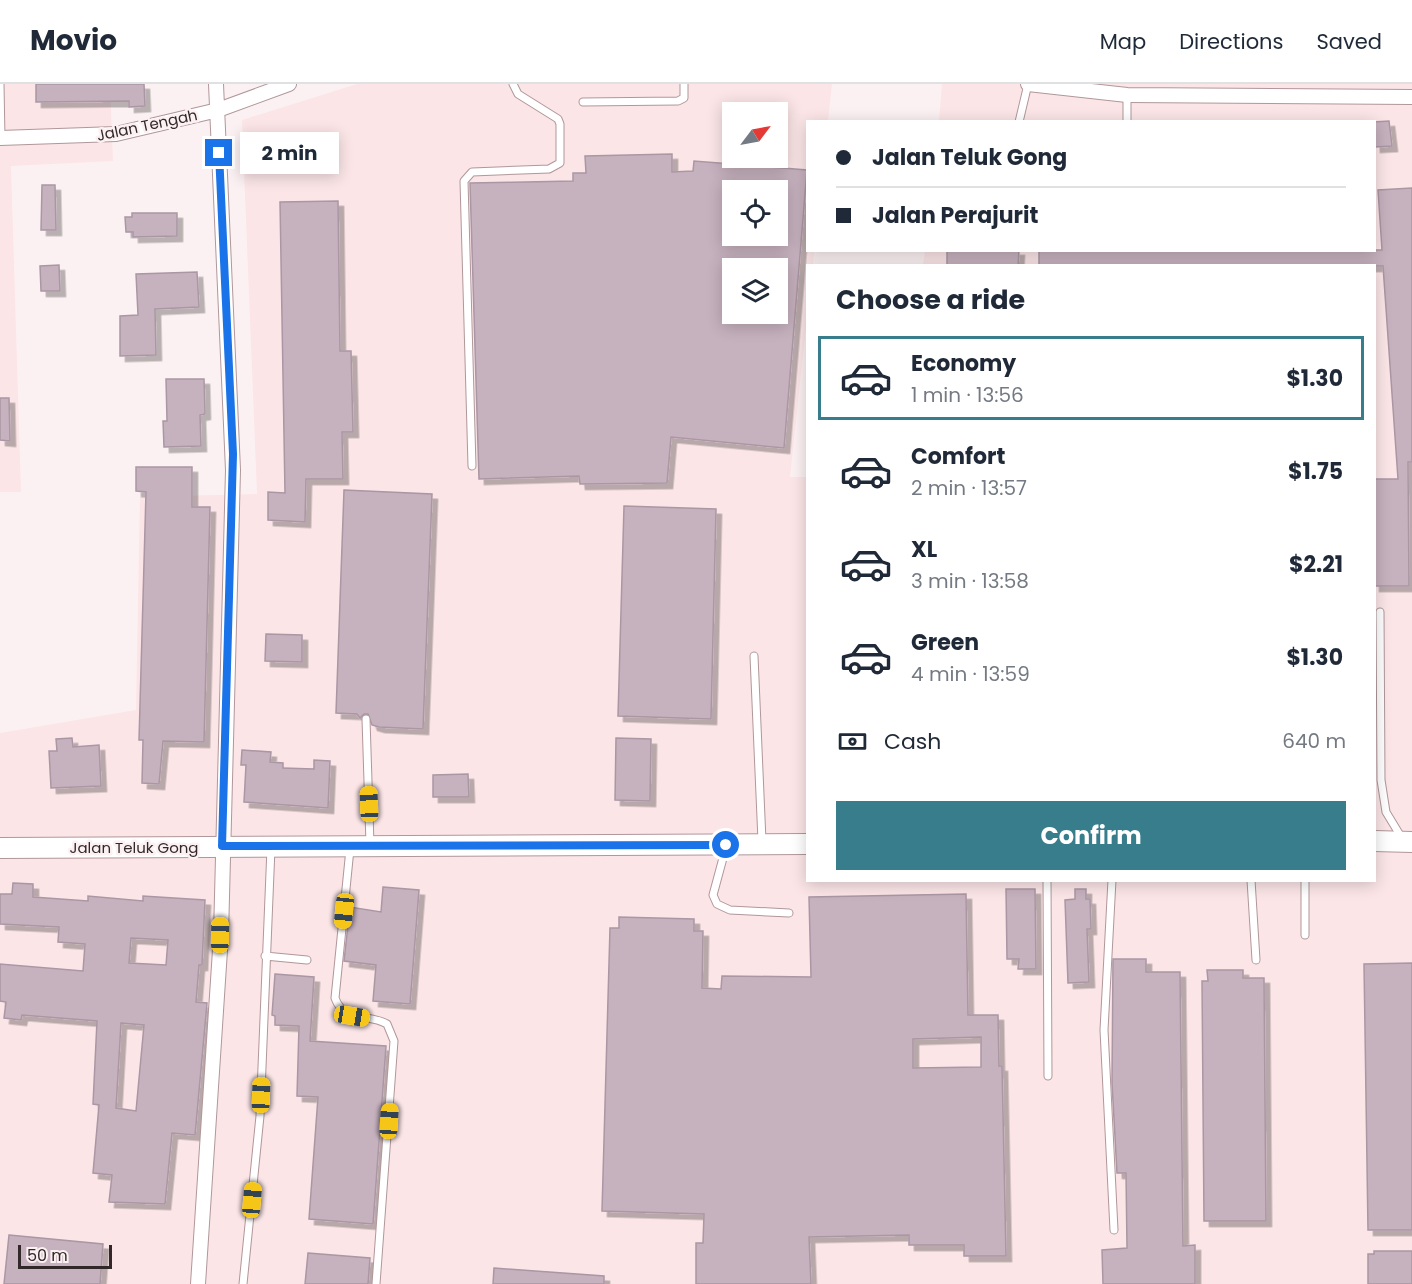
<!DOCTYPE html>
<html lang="en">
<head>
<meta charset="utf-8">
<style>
  body { margin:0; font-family:Poppins,sans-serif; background:#f6f6f7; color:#1f2937; height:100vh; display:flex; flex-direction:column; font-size:22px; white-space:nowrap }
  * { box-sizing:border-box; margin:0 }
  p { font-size:20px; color:#747a83 }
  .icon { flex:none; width:33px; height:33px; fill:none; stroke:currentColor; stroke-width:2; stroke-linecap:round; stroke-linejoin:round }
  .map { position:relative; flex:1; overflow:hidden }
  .panel { position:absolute; left:806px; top:180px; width:570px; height:618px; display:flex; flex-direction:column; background:#fff; border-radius:0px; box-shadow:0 3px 15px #0003 }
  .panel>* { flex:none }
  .hud { position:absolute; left:806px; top:36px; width:570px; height:132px; border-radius:0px; box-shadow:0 3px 15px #0003; display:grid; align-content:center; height:132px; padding:0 30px; background:#fff }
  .needle { width:39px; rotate:58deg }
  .tools { position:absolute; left:722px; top:18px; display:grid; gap:12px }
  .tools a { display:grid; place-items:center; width:66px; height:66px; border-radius:0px; background:#fff; box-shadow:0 3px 15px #0003; font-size:30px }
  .scale { position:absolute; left:18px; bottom:15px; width:94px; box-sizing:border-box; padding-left:6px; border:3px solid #322829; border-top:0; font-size:16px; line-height:21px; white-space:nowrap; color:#322829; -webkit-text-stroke:4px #fcf1f2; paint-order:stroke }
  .end { position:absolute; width:27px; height:27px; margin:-14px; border:8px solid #1a73e8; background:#fff; box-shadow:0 0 0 3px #fff }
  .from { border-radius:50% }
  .bubble { position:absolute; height:42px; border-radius:0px; background:#fff; box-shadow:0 3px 15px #0003; font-size:20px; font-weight:700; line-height:42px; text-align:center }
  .car { position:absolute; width:18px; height:36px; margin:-18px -9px; border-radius:8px; box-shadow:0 0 4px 2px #0007; background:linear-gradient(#f5c518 24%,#345 0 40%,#f5c518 0 76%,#345 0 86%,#f5c518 0) }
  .hud b { display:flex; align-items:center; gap:21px; height:57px; font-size:22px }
  .hud b+b { border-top:2px solid #e0e1e3 }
  .hud i { width:15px; height:15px; background:#1f2937 }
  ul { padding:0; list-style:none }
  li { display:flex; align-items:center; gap:18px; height:84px; margin:0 12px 9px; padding:0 18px; border:3px solid transparent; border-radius:0px }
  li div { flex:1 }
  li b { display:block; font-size:22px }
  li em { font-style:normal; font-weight:700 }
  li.on { border-color:#387d8b }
  li>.icon { width:54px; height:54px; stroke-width:1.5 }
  h2 { padding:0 30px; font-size:27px; line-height:72px }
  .pay { display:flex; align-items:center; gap:15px; height:66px; padding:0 30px; font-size:22px }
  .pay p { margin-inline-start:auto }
  .button { display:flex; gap:12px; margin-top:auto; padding:12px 30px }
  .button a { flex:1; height:69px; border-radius:0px; background:#387d8b; color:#fff; font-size:24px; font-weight:700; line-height:69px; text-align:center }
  header { display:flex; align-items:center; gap:36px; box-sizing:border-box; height:84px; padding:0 30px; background:#fff; border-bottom:2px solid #e0e1e3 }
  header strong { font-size:28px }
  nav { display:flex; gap:33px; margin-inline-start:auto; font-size:21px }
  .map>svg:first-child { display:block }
  .built { fill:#fbe5e7; fill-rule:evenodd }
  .building { fill:#c6b1be; stroke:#ab97a4; stroke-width:1.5; fill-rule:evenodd; filter:url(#shadow) }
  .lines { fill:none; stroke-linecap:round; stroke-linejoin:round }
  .lane-casing { stroke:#b0979a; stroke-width:9 }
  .street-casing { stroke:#b0979a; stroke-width:16 }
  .secondary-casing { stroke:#b0979a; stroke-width:22 }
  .lane { stroke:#fff; stroke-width:7 }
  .street { stroke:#fff; stroke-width:14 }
  .secondary { stroke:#fff; stroke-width:20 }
  .route { stroke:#1a73e8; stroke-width:8 }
  .labels { text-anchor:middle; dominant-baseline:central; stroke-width:5; stroke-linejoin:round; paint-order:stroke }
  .street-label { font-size:15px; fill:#322829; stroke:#fcf1f2 }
</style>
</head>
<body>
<header>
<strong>Movio</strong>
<nav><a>Map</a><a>Directions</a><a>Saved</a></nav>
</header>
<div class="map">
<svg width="1412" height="1200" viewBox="0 0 1412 1200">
  <defs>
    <filter id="shadow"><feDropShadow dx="5.5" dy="5.5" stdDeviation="0" flood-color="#0004"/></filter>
  </defs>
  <rect width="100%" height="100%" fill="#fcf1f2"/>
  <path class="built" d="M0 0H110L113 77 11 82 21 408H0Z
    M357 0H832L828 37 807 38V166L814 167 813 181 807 182V233L790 393H807V796H1374V182L923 181 925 166H1374V38L939 37 942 0H1412V1200H0V649L136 626 140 413 257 410 242 36ZM732 28H777V74H732ZM732 106H777V152H732ZM732 184H777V230H732Z"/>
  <path class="building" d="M36 0H144L145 22 129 23V17L36 18Z
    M1389 37 1392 62 1375 63 1374 38Z
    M672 70V88L693 87 694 77 807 86 784 364 671 353 667 399 580 400 579 392 479 395 470 99 573 97V89H586L585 72ZM732 106H777V152H732ZM732 184H777V230H732Z
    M42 101H55L56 146H41Z
    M1412 104V378H1408L1409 502H1374V395H1398L1383 182H1039V166H1382L1378 106Z
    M338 117 340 267H351L353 348H342L343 395H306L305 438 268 436V408L285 409 280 118Z
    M132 129H177V152L133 153V148H126L125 133H132Z
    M947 166H1019L1018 182H947Z
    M59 181 60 207H41L40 182Z
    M197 188 199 223 155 225 156 271 120 272V232L138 231 136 190Z
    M166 295H204L205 330 200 331 201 362 164 363 163 337H167Z
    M0 314H9L10 357 0 356Z
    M136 383H192V423H210L204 658 163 657 159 700 142 699 143 656H139L146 408 136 407Z
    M344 406 432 410 423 645 379 643 372 641 368 630H364L360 634 357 630 336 629Z
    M624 422 716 425 711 635 618 632Z
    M266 550 302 551V578L265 577Z
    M72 654 73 663 99 661 101 702 51 704 49 667H57L56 655Z
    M616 654 651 655 650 717 615 716Z
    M242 666 271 668 270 678 283 679V684L314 685V676L330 677 328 724 244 718 246 681H241Z
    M468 690 469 713H433V691Z
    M13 799 33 800V813L88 817V812L143 817V812L205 816 202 881H199L196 918 207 919 195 1051 172 1049 165 1120 109 1118 112 1091 93 1089 99 1021 93 1020 97 937 22 931 21 936 4 934 6 918 0 917V880L83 887 85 860 58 858 59 843 0 840V810H12ZM131 854 168 856 166 881 129 879ZM121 939 144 941 136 1027 116 1024Z
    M383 803 419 806 410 920 373 917 376 881 344 877 350 823 381 828Z
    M1006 805H1035L1036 885H1018L1019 875H1007Z
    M1075 805H1086V815H1090L1091 845H1087L1089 898 1068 899 1065 816 1075 815Z
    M966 810 968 931H998L999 982H1002L1006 1172H964V1161H909V1151L809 1153 811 1200H696V1159H703L704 1130 602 1127 610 844H619V833L694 835V847H703L702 904 721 905 722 892 811 893 809 813ZM981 953V983L913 984V955Z
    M1113 875H1146V888H1180L1183 1162 1195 1161V1200H1103L1102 1166 1127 1164 1126 1089H1117L1112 999Z
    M1412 879V1146H1368L1364 880Z
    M1207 886H1243V894H1264L1266 1137H1204L1202 897H1208Z
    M275 890 314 893 310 957 386 962 373 1140 309 1135 318 1013 297 1012 299 942 275 941V932L272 931Z
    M9 1151 103 1160 100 1200H4Z
    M1374 1167H1412V1200H1368V1170H1374Z
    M308 1169 370 1174 368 1200H305Z
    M494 1184 604 1192V1200H493Z"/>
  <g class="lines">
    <defs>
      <path id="lane" d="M0 0 1 54
        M1127 11V38
        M583 18 678 17 684 14V0
        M1019 38 1028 0
        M472 382 464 97 472 88 549 85 560 79V40L558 35 518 10 513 0
        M1380 528 1381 696 1386 728 1403 756
        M754 572 762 757
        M366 635 370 760
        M726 763 713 811 717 820 730 826 789 829
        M350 765 335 914C344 939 368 929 387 940L394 957 376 1200
        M1047 796 1048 992
        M1112 796 1104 946 1114 1146
        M1251 796 1256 876
        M1305 851V796
        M265 872 307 876
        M243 1200 260 1032 271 764"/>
      <path id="street" d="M1028 0 1127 11 1412 13
        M0 54 116 50 218 26 289 0
        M198 1200 221 851 233 386 216 0"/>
      <path id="secondary" d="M1374 757 1412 758
        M0 764 807 760"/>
    </defs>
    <use href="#lane" class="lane-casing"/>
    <use href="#street" class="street-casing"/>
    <use href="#secondary" class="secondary-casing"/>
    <use href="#lane" class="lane"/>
    <use href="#street" class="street"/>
    <use href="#secondary" class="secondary"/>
  </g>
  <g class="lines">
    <path class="route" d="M219 69 233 370 222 762 726 761"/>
  </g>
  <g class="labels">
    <g class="street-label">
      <text transform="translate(147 41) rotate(-12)">Jalan Tengah</text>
      <text x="134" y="763">Jalan Teluk Gong</text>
    </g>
  </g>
</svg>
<div class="tools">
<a><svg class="needle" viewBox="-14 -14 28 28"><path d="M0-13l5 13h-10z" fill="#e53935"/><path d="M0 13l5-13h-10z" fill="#747a83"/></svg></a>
<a><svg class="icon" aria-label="locate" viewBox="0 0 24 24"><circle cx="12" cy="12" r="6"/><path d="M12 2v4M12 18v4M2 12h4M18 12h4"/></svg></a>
<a><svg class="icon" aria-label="layers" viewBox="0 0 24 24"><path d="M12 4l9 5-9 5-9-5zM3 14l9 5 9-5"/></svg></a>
</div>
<div class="scale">50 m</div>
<i class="end from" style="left:726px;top:761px"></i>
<i class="end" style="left:219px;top:69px"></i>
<div class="bubble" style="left:240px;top:48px;width:99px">2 min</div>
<i class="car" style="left:369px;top:720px;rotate:358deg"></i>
<i class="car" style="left:344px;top:827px;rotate:186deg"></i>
<i class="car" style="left:220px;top:851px;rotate:1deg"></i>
<i class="car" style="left:352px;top:932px;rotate:99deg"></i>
<i class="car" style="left:261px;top:1011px;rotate:2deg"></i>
<i class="car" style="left:389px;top:1037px;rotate:4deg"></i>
<i class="car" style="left:252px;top:1116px;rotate:5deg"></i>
<div class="hud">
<b><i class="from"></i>Jalan Teluk Gong</b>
<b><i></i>Jalan Perajurit</b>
</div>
<section class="panel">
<h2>Choose a ride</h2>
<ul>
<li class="on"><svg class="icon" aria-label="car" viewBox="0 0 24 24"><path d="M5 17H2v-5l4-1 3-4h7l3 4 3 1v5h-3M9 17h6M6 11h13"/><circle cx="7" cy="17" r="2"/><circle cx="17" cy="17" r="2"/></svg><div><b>Economy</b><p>1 min · 13:56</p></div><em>$1.30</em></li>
<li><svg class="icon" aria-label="car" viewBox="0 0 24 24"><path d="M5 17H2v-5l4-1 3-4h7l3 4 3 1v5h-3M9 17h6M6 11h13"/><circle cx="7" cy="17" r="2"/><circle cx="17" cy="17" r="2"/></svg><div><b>Comfort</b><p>2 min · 13:57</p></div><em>$1.75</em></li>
<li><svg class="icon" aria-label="car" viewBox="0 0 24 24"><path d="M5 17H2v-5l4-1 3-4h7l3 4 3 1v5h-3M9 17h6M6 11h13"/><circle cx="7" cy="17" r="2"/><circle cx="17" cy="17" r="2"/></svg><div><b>XL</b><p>3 min · 13:58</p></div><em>$2.21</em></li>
<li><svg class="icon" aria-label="car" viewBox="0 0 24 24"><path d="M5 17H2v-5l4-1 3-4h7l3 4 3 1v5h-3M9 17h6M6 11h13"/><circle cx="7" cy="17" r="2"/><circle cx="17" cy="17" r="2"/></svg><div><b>Green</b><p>4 min · 13:59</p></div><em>$1.30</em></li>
</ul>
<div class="pay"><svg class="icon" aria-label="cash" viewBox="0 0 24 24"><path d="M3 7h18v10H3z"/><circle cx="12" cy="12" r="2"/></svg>Cash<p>640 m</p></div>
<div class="button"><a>Confirm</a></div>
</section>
</div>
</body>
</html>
